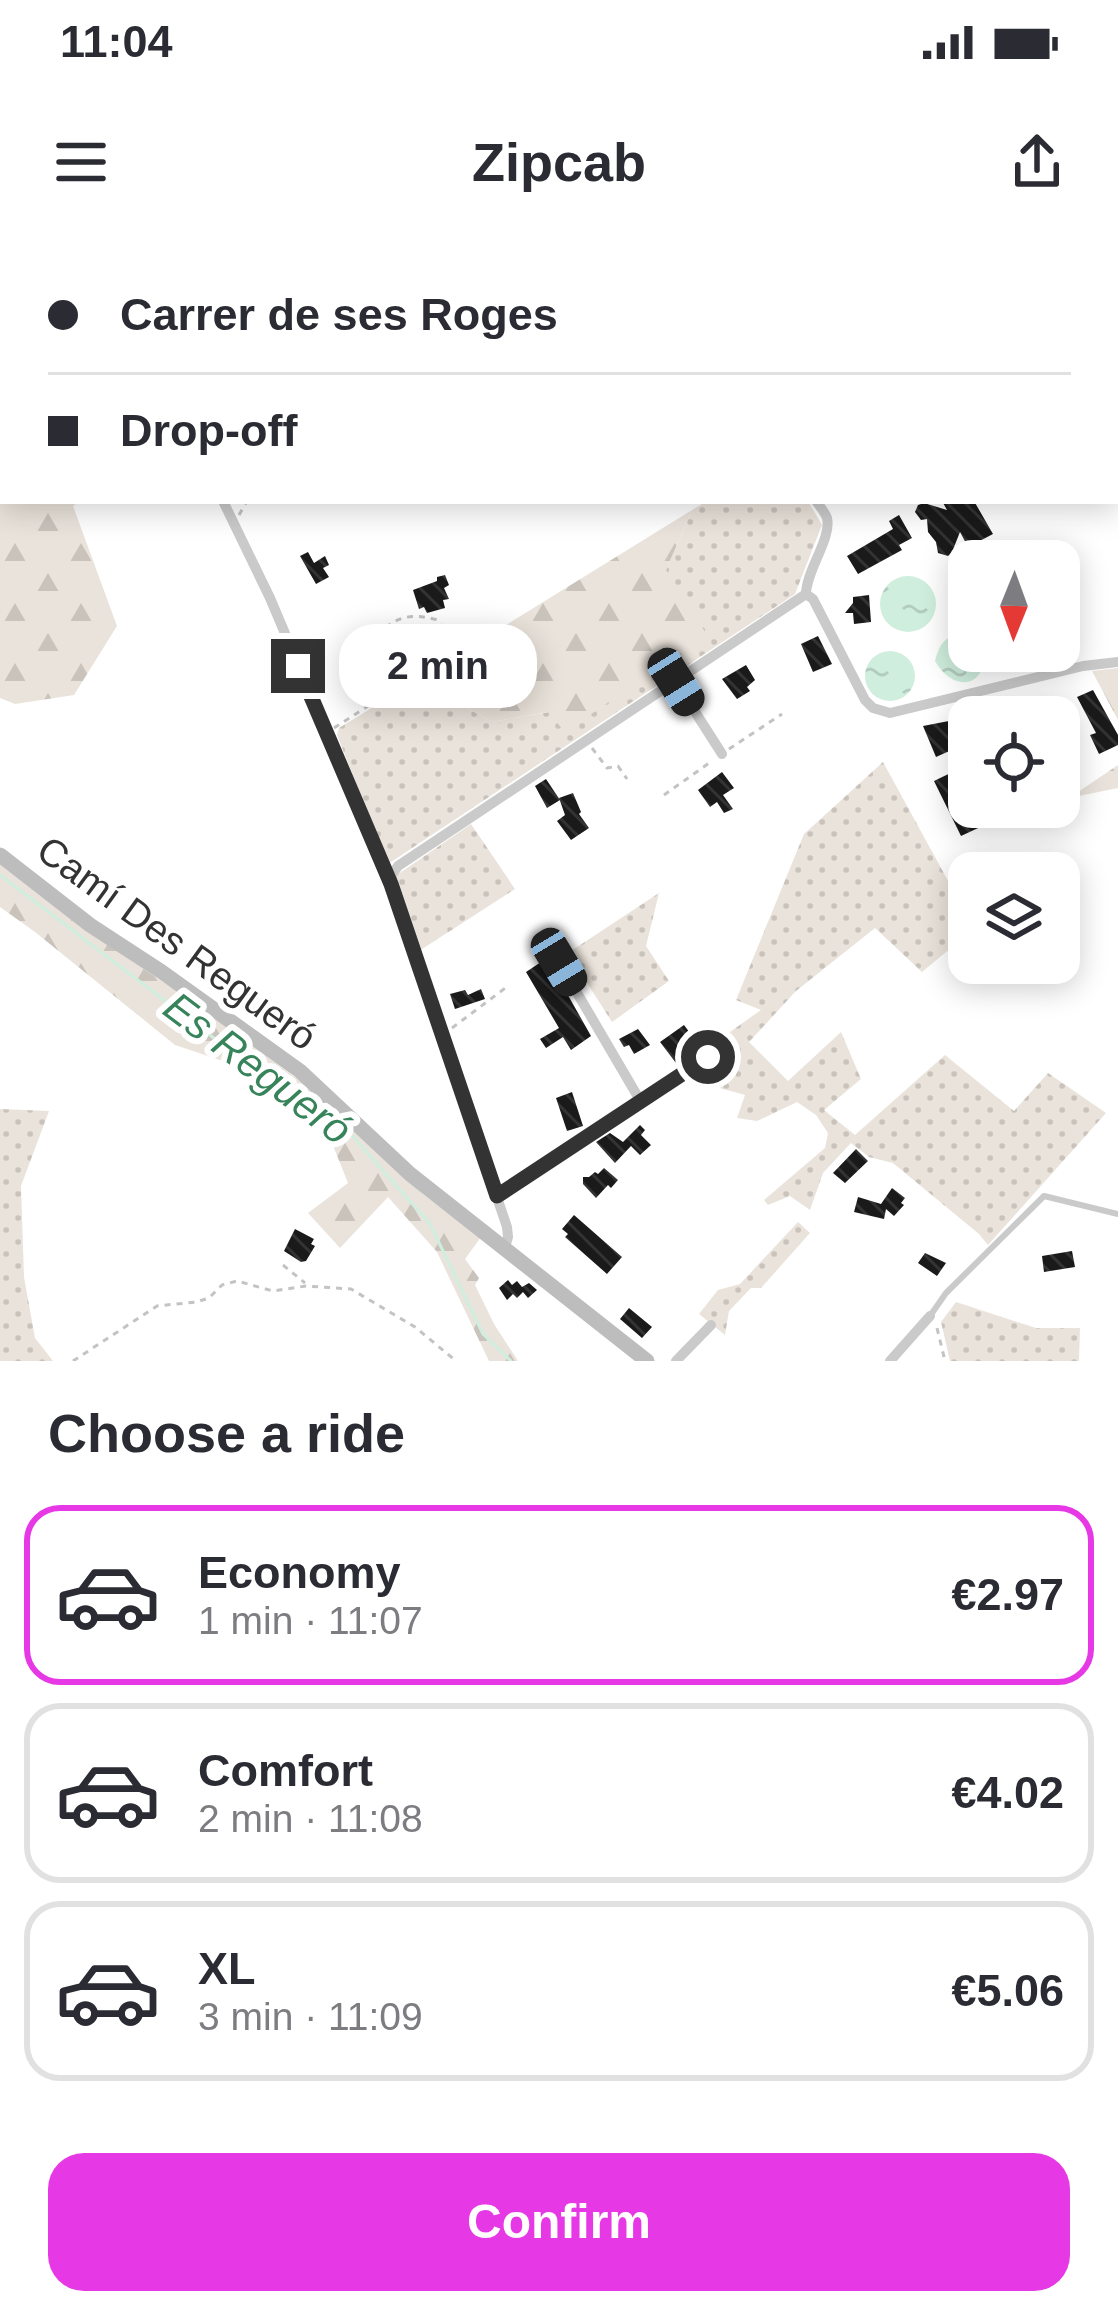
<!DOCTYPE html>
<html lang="en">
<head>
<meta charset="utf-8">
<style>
  body { margin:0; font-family:Helvetica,sans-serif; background:#f7f7f7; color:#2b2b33; height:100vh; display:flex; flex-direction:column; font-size:45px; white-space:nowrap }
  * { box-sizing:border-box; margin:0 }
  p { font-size:39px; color:#7c7c81 }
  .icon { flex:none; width:66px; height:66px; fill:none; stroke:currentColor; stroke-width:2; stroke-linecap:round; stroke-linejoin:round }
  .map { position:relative; height:1121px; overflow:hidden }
  .side { display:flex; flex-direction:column; background:#fff; flex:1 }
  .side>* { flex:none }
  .banner { position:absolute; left:0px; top:0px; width:1119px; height:264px; box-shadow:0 6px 30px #0003; display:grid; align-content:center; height:264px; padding:0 48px; background:#fff }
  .needle { width:78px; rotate:181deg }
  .controls { position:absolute; left:948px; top:300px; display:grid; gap:24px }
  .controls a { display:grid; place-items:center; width:132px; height:132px; border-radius:24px; background:#fff; box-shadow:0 6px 30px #0003; font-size:60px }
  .end { position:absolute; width:54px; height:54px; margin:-27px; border:15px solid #333; background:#fff; box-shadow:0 0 0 6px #fff }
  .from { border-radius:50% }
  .bubble { position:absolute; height:84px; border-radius:36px; background:#fff; box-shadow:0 6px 30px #0003; font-size:39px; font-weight:700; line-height:84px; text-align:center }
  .car { position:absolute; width:36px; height:72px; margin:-36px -18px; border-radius:15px; box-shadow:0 0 9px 3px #0007; background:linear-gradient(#222 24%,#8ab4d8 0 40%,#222 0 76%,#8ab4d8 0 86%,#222 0) }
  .banner b { display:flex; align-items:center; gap:42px; height:114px; font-size:45px }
  .banner b+b { border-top:3px solid #e1e1e2 }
  .banner i { width:30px; height:30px; background:#2b2b33 }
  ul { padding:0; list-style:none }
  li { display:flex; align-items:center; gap:36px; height:180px; margin:0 24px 18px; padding:0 24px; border:6px solid #e1e1e2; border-radius:36px }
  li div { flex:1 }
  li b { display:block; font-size:45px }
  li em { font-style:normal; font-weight:700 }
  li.on { border-color:#e738e5 }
  li>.icon { width:108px; height:108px; stroke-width:1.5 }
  h2 { padding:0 48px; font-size:54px; line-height:144px }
  .cta { display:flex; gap:24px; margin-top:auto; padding:24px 48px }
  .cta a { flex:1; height:138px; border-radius:36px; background:#e738e5; color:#fff; font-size:48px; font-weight:700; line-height:138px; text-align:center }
  .status { display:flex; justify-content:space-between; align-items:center; height:84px; padding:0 60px; background:#fff; direction:ltr }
  .status svg { height:33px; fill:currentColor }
  header { display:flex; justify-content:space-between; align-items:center; height:156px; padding:0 48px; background:#fff; font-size:54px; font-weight:700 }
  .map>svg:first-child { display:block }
  .grass { fill:url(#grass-dots) }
  .forest { fill:url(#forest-firs) }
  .water { fill:url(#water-ripples) }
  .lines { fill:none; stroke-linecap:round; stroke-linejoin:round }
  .stream { stroke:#cfeede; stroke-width:3 }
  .building { fill:url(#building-back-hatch) }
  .path { stroke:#c3c3c3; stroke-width:3; stroke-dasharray:6 6; stroke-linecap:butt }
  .lane { stroke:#cacaca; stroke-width:6 }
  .street { stroke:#cacaca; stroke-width:10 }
  .secondary { stroke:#bdbdbd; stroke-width:15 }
  .route { stroke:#333; stroke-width:15 }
  .labels { text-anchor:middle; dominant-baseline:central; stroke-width:12; stroke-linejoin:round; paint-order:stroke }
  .street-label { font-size:39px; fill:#333; stroke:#fff }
  .water-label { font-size:42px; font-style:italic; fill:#37845b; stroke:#fff }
</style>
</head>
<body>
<div class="status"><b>11:04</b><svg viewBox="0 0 49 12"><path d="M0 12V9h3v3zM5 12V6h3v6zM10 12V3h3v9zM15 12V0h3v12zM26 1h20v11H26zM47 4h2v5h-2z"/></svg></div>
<header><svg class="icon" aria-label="menu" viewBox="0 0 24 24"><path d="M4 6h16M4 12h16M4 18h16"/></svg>Zipcab<svg class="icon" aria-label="share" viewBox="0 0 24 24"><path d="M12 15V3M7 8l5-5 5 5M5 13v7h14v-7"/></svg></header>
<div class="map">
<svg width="1118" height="1121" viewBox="0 0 1118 1121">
  <defs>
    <pattern id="grass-dots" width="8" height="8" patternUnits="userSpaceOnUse" patternTransform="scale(3)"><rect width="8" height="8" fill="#eae3db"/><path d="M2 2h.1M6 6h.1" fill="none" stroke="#c9c3bc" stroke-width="1.8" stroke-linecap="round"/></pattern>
    <pattern id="forest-firs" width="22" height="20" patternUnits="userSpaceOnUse" patternTransform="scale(3)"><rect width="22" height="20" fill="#eae3db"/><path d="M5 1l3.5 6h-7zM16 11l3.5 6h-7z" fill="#c9c3bc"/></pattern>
    <pattern id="water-ripples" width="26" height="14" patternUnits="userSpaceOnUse" patternTransform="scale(3)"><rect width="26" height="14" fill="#cfeede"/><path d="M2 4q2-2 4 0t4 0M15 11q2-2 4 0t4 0" fill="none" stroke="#b2cdbf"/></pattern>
    <pattern id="building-back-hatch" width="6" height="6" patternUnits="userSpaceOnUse" patternTransform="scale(3)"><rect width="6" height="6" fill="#1a1a1a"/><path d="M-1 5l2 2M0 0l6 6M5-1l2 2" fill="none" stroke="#333"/></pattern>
  </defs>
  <rect width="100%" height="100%" fill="#fff"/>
  <path class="grass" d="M707 261H808L822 285 795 354 388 624 337 495 339 488 417 440 492 482 549 472 566 491 666 330 692 270Z
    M883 522 947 639 969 662V693L922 732 875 688 796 751 749 802 788 841 841 792 861 839 824 870 855 895 945 815 1014 871 1048 833 1106 873 988 1005 979 994 893 923 869 917 851 903 823 933 810 970 790 956 768 965 764 960 825 908 828 893 816 875 797 862 757 881 737 878 745 855 716 847 730 811 720 799 761 770 736 760 804 594Z
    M471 584 515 649 419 711 394 637Z
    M659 653 646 706 669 741 612 782 568 713Z
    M0 869 49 871 21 946 24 1037 35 1098 53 1121H0Z
    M798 982 810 993 761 1048H751L729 1071 725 1095 699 1074 718 1050 740 1044Z
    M956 1062 1036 1088H1080L1079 1121H950L941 1082Z"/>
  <path class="forest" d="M0 0H94L96 3H3V261H79L73 266 117 386 74 455 15 464 0 458Z
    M387 0H658L660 3H394Z
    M692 270 666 330 707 395 565 492 548 472 492 482 417 440Z
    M1118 428V480L1092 431Z
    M1118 525V548L1069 558Z
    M0 622 77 684 212 775 323 858 404 931 424 955 481 997 465 1019 479 1038 475 1045 494 1084 518 1121H489L437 1012 388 957 340 1008 308 973 348 943 332 903 337 895 226 822 175 805 35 692 0 667Z"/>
  <path class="water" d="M880 364a28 28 0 1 1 56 0a28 28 0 1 1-56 0Z
    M967 393 969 411H983C988 448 953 453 935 421 940 401 947 395 967 393Z
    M865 436a25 25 0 1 1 50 0a25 25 0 1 1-50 0Z"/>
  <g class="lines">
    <path class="stream" d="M0 635 227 808 305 856 349 892 430 984 483 1094 511 1121"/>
  </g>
  <path class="building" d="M942 261H974L993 294 968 307 960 292 952 312 948 316 938 313 936 302 928 292 927 279 921 280 915 272 918 265 924 263 947 270Z
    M899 275 912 298 899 305 902 310 858 334 847 316 893 289 889 281Z
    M308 312 314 323 325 316 329 325 323 328 329 337 316 344 300 316Z
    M445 335 449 345 444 348 449 359 443 360 445 368 427 373 424 367 419 369 413 350 437 341V337Z
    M869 355 871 382 854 384 853 373H845L853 363V357Z
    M818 396 832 424 813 432 801 404Z
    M746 425 755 440 747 447 750 451 737 459 722 439Z
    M1093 450 1118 495V505L1099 514 1090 495 1096 493 1077 457Z
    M954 480 965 504 936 517 923 486Z
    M969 524V567H1001L1006 575 961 596 934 541Z
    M722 532 734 548 723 555 733 569 724 573 717 562 710 567 698 550Z
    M546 539 560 560 547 568 535 546Z
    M573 553 581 572 579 574 589 588 571 600 557 581 565 575 559 558Z
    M547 718 591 796 571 810 563 797 546 808 540 799 559 788 526 732Z
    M481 749 485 759 455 769 450 754 465 750 468 755Z
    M684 785 699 805 676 823 660 802Z
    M638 789 650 805 634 814 629 805 624 807 619 799Z
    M572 852 583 886 567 891 556 858Z
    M640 885 645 890 641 895 651 905 640 915 631 906 615 923 596 902 610 893 623 902Z
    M856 909 868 921 845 943 833 933Z
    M604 928 618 940 611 948 608 945 596 958 583 944V937H589L595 932 598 934Z
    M892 948 905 958 901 963 904 965 894 976 886 969 884 979 854 972 858 957 881 964Z
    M574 975 622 1017 607 1034 565 997 568 994 562 989Z
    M295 989 314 999 311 1004 315 1006 306 1021 301 1022 284 1011Z
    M1072 1011 1075 1027 1044 1032 1042 1016Z
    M925 1013 946 1023 937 1036 918 1023Z
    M508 1040 512 1045 517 1041 522 1047 529 1043 537 1050 528 1058 523 1052 517 1058 513 1054 507 1060 499 1048Z
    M629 1068 652 1087 642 1098 620 1079Z"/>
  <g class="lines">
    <path class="path" d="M1 0 3 4
      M312 3H342
      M239 275 247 261
      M334 488 436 422C447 406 447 396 438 380 416 374 398 374 382 392L381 406 402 444
      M592 508 607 528 618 526 627 539
      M729 509 782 474
      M664 555 712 521
      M452 788 508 746
      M283 1025 305 1043
      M937 1088 945 1121
      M73 1121 157 1066 196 1062 209 1058 222 1045 237 1041 273 1051 306 1046 351 1049 415 1087 456 1121"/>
    <path class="lane" d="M930 1076 946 1053 1044 956 1118 974"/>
    <path class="street" d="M105 0 107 3
      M666 0 668 3
      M223 261 270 358 390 641
      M806 354C806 331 832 298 827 278 825 272 820 267 816 261
      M676 442 722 514
      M559 722 641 862
      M497 956 708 817
      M505 1007 508 997 507 987 391 645 392 635 398 626 806 354 813 359 865 460 873 468 890 473 1083 426 1118 422
      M676 1121 711 1085
      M890 1121 930 1076"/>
    <path class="secondary" d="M0 615 90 685 162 732 300 831 410 934 647 1121"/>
  </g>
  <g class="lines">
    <path class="route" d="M298 426 391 644 497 956 708 817"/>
  </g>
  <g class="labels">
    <g class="street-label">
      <text transform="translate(177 703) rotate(36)">Camí Des Regueró</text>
    </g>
    <g class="water-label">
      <text transform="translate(258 828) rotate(37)">Es Regueró</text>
    </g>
  </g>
</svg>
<div class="controls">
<a><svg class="needle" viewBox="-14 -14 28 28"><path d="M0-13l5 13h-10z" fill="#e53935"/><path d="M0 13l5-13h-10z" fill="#7c7c81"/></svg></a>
<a><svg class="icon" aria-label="locate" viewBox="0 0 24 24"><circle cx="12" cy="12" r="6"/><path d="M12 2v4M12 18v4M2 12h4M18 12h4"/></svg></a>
<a><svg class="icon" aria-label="layers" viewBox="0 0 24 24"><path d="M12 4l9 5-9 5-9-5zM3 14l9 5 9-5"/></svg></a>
</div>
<i class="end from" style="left:708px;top:817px"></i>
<i class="end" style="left:298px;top:426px"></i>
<div class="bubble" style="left:339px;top:384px;width:198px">2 min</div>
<i class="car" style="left:676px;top:442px;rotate:148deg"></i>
<i class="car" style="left:559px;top:722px;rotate:149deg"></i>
<div class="banner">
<b><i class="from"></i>Carrer de ses Roges</b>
<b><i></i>Drop-off</b>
</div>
</div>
<section class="side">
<h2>Choose a ride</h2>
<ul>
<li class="on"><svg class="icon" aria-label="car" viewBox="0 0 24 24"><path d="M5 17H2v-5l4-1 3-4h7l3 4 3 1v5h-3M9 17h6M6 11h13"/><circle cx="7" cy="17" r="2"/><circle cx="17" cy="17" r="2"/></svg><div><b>Economy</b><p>1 min · 11:07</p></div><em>€2.97</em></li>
<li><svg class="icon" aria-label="car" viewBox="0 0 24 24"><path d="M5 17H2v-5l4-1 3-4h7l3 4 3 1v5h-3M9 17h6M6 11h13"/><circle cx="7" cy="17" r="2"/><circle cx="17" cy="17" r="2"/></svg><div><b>Comfort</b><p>2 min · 11:08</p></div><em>€4.02</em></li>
<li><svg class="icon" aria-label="car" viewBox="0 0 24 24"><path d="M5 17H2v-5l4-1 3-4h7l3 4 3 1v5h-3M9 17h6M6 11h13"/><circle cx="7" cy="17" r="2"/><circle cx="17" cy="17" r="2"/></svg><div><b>XL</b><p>3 min · 11:09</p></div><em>€5.06</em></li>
</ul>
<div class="cta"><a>Confirm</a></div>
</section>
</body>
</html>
